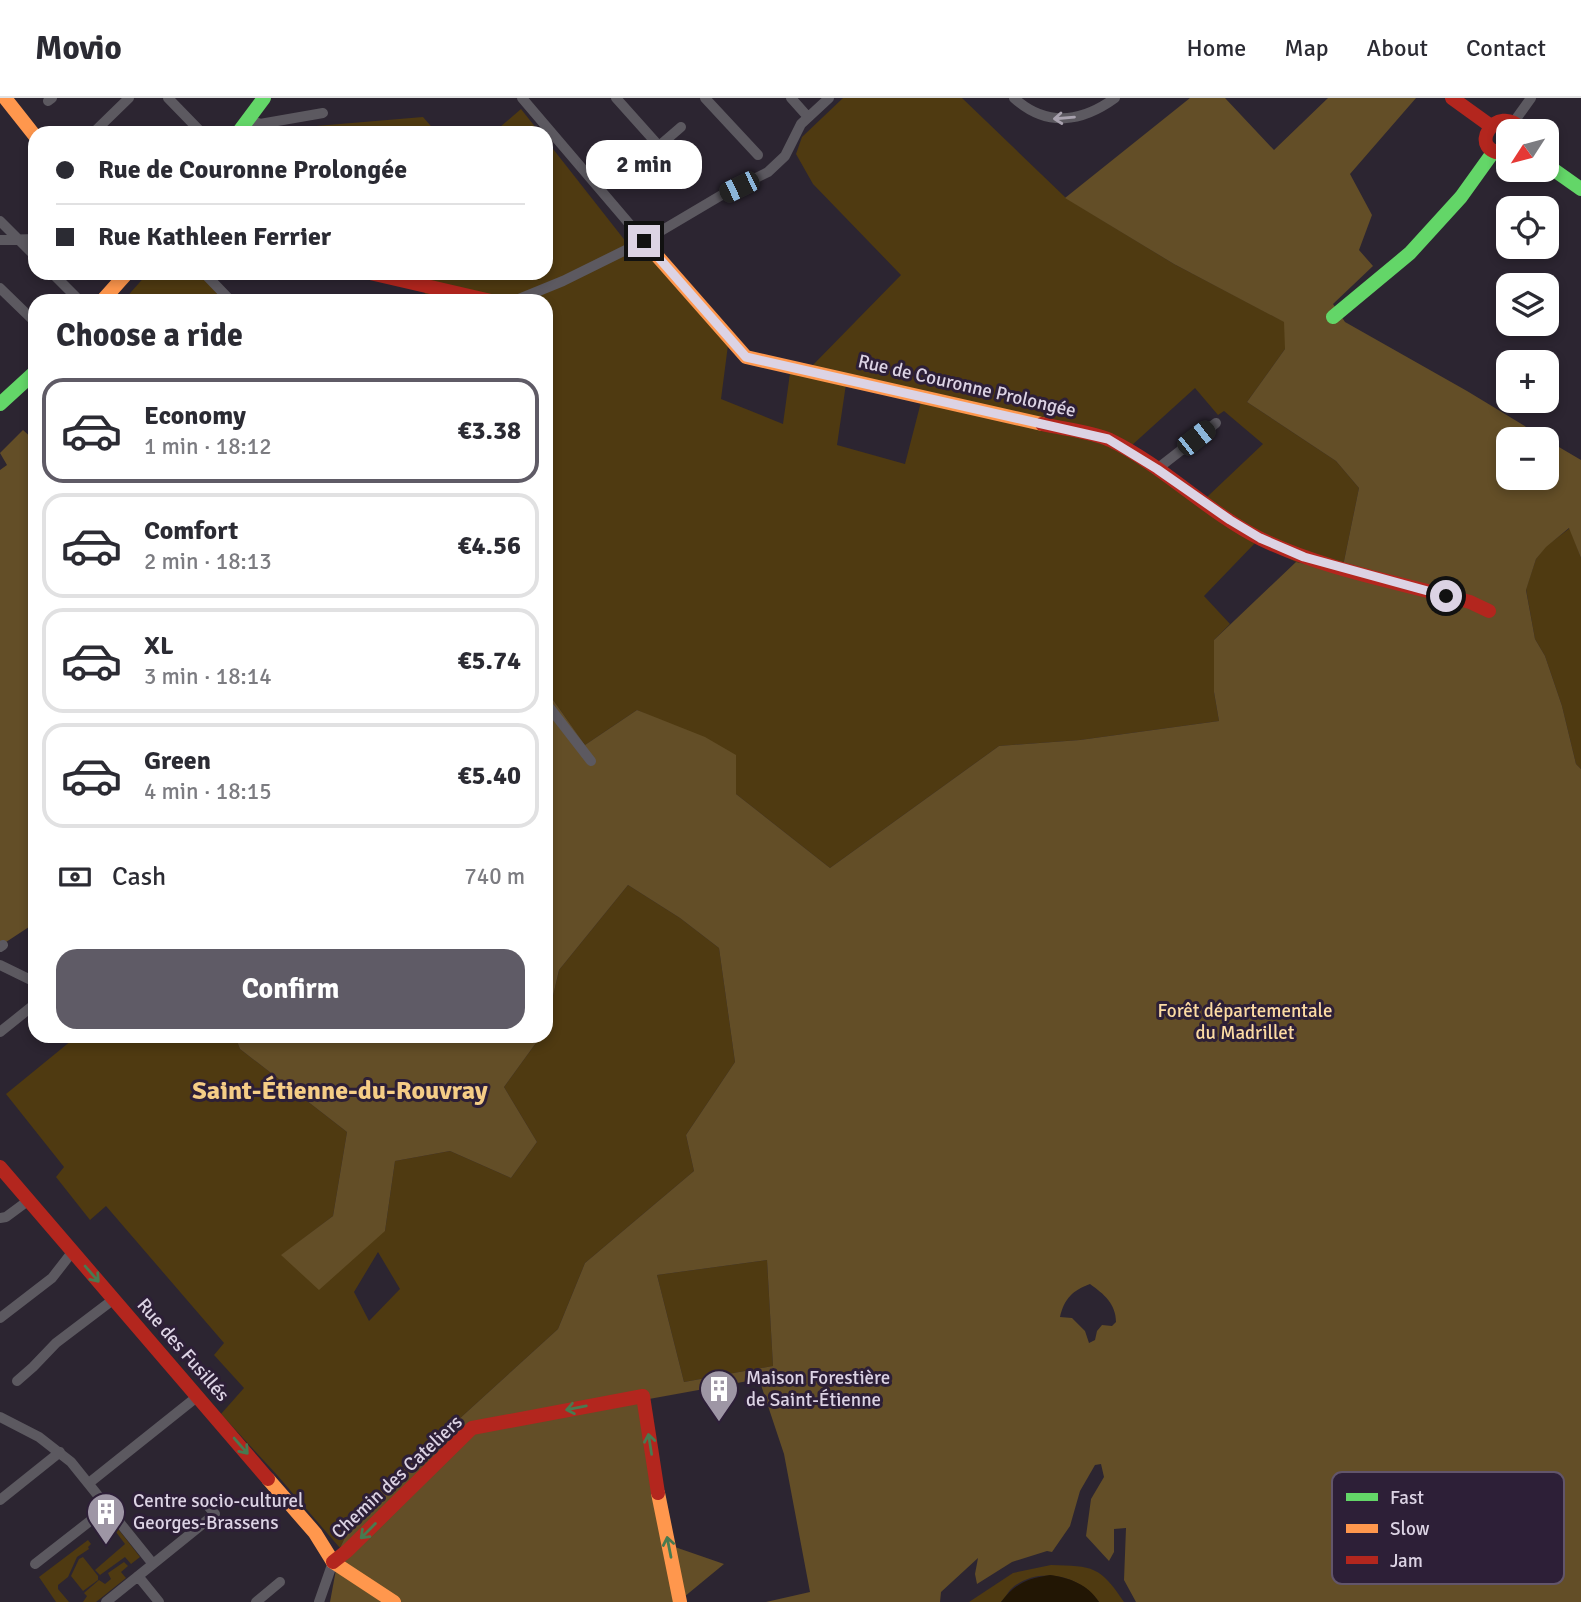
<!DOCTYPE html>
<html lang="en">
<head>
<meta charset="utf-8">
<style>
  body { margin:0; font-family:Signika,sans-serif; background:#f2f2f3; color:#2b2b33; height:100vh; display:flex; flex-direction:column; font-size:26px; white-space:nowrap }
  * { box-sizing:border-box; margin:0 }
  p { font-size:23px; color:#7c7c81 }
  .icon { flex:none; width:38px; height:38px; fill:none; stroke:currentColor; stroke-width:2; stroke-linecap:round; stroke-linejoin:round }
  .map { position:relative; flex:1; overflow:hidden }
  .drawer { position:absolute; left:28px; top:196px; width:525px; height:749px; display:flex; flex-direction:column; background:#fff; border-radius:21px; box-shadow:0 4px 10px #0003 }
  .drawer>* { flex:none }
  .banner { position:absolute; left:28px; top:28px; width:525px; height:154px; border-radius:21px; box-shadow:0 4px 10px #0003; display:grid; align-content:center; height:154px; padding:0 28px; background:#fff }
  .needle { width:46px; rotate:234deg }
  .buttons { position:absolute; left:1496px; top:21px; display:grid; gap:14px }
  .buttons a { display:grid; place-items:center; width:63px; height:63px; border-radius:14px; background:#fff; box-shadow:0 4px 10px #0003; font-size:35px }
  .end { position:absolute; width:32px; height:32px; margin:-16px; border:9px solid #dcd3e4; background:#111; box-shadow:0 0 0 4px #111 }
  .from { border-radius:50% }
  .bubble { position:absolute; height:49px; border-radius:21px; background:#fff; box-shadow:0 4px 10px #0003; font-size:23px; font-weight:700; line-height:49px; text-align:center }
  .car { position:absolute; width:21px; height:42px; margin:-21px -10px; border-radius:9px; box-shadow:0 0 5px 2px #0007; background:linear-gradient(#222 24%,#8ab4d8 0 40%,#222 0 76%,#8ab4d8 0 86%,#222 0) }
  .banner b { display:flex; align-items:center; gap:24px; height:66px; font-size:26px }
  .banner b+b { border-top:2px solid #e1e1e2 }
  .banner i { width:18px; height:18px; background:#2b2b33 }
  ul { padding:0; list-style:none }
  li { display:flex; align-items:center; gap:21px; height:105px; margin:0 14px 10px; padding:0 14px; border:4px solid #e1e1e2; border-radius:21px }
  li div { flex:1 }
  li b { display:block; font-size:26px }
  li em { font-style:normal; font-weight:700 }
  li.current { border-color:#5f5b66 }
  li>.icon { width:63px; height:63px; stroke-width:1.5 }
  h2 { padding:0 28px; font-size:32px; line-height:84px }
  .pay { display:flex; align-items:center; gap:18px; height:77px; padding:0 28px; font-size:26px }
  .pay p { margin-inline-start:auto }
  .primary-button { display:flex; gap:14px; margin-top:auto; padding:14px 28px }
  .primary-button a { flex:1; height:80px; border-radius:21px; background:#5f5b66; color:#fff; font-size:28px; font-weight:700; line-height:80px; text-align:center }
  header { display:flex; align-items:center; gap:42px; box-sizing:border-box; height:98px; padding:0 35px; background:#fff; border-bottom:2px solid #e1e1e2 }
  header strong { font-size:33px }
  nav { display:flex; gap:38px; margin-inline-start:auto; font-size:24px }
  .map>svg:first-child { display:block }
  .green { fill:#4f3a11; fill-rule:evenodd }
  .forest { fill:#634e27; fill-rule:evenodd }
  .water { fill:#221604 }
  .lines { fill:none; stroke-linecap:round; stroke-linejoin:round }
  .street { stroke:#5c5960; stroke-width:10 }
  .fast { stroke:#63d668; stroke-width:14 }
  .slow { stroke:#ff974d; stroke-width:14 }
  .jam { stroke:#b3261e; stroke-width:14 }
  .oneway { stroke:#a9a2af }
  .oneway2 { stroke:#487a50 }
  .route { stroke:#dcd3e4; stroke-width:9 }
  .labels { text-anchor:middle; dominant-baseline:central; stroke-width:6; stroke-linejoin:round; paint-order:stroke }
  .street-label { font-size:19px; fill:#dcd3e4; stroke:#2d1f37 }
  .park-label { font-size:19px; fill:#fcdba3; stroke:#2d1f37 }
  .poi-label { font-size:19px; fill:#dcd3e4; stroke:#2d1f37; text-anchor:start }
  .district-label { font-size:26px; font-weight:bold; fill:#f5cd86; stroke:#2d1f37 }
  .key { fill:#2d1f37; stroke:#62556b; stroke-width:2 }
  .key-label { font-size:19px; fill:#dcd3e4 }
</style>
</head>
<body>
<header>
<strong>Movio</strong>
<nav><a>Home</a><a>Map</a><a>About</a><a>Contact</a></nav>
</header>
<div class="map">
<svg width="1581" height="1504" viewBox="0 0 1581 1504">
  <rect width="100%" height="100%" fill="#2c2531"/>
  <path class="green" d="M843 0H962L1066 100 1174 166 1285 224V251L1247 304 1336 363 1359 390 1342 473 1296 464 1256 444 1204 498 1230 526 1214 542V594L1219 623 1080 642 999 648 830 770 736 696V658L637 612 585 647 546 592V203H427L421 181 397 175H546V42L634 154 646 148 728 247 721 301 783 326 790 275 846 286 837 347 905 366 921 304 810 270 901 177 813 86 796 56 802 39ZM1195 290 1218 317 1224 313 1263 346 1207 399 1131 348Z
    M521 11 540 35H493Z
    M423 19 437 35H311L316 28Z
    M148 175H201L227 203H123Z
    M1570 430 1581 460V671L1576 666 1562 608 1545 558 1535 541 1526 491 1536 461 1545 449Z
    M628 787 680 820 719 850 735 964 686 1037 694 1073 585 1165 558 1231 357 1414 340 1450 277 1377 221 1316 244 1290 214 1257 224 1245 106 1108 90 1122 56 1079 64 1069 6 996 77 938H235L240 951 347 1034 333 1118 282 1157 385 1133 395 1063 450 1053 511 1080 537 1044 504 989 541 938H546V928L559 872ZM378 1154 400 1191 369 1223 354 1194Z
    M767 1162 773 1268 684 1284 657 1177Z
    M115 1427 140 1459 131 1466 125 1459 100 1477 95 1472 125 1446 113 1430 103 1434Z
    M88 1442 91 1446 88 1449 89 1451 77 1459 68 1479 58 1487V1491L69 1504H56L39 1479Z
    M83 1459 98 1478V1482L83 1493 71 1478 79 1461Z
    M124 1464 128 1468 121 1474 126 1480 96 1504H83L87 1498 84 1495 99 1482 105 1486 111 1481 108 1475Z
    M1051 1467C1093 1468 1100 1468 1124 1504H1099C1081 1477 1037 1467 1011 1491 1008 1494 1005 1500 1001 1504H969L1013 1475Z"/>
  <path class="forest" d="M1190 0H1225L1274 52 1328 0H1416L1350 76 1372 117 1359 152 1373 168 1333 206 1345 224 1467 293 1546 341H1508V380H1547V342L1581 362V460L1569 430 1546 449 1536 461 1526 492 1535 541 1545 558 1562 608 1576 666 1581 671V1504H1136L1124 1482 1126 1430 1114 1431V1454L1109 1463 1086 1438 1091 1401 1104 1379 1101 1366 1095 1367 1080 1393 1070 1428 1052 1454 1047 1453 1012 1464 977 1486 975 1476 978 1460 941 1494 940 1504H766L810 1494 784 1356 759 1281 649 1301 672 1448 724 1466 684 1499 685 1504H330L340 1450 357 1414 558 1231 585 1165 694 1073 686 1037 735 964 719 850 680 820 628 787 559 872 546 928V592L585 647 637 612 705 639 736 657V696L830 770 999 648 1080 642 1219 623 1214 594V542L1296 464 1342 473 1359 390 1336 363 1247 304 1285 251 1284 224 1174 166 1065 100ZM767 1162 773 1268 684 1284 657 1177ZM1090 1186C1104 1196 1116 1206 1116 1224L1112 1228 1102 1227 1097 1233 1095 1242 1089 1245 1085 1233 1072 1220 1060 1219C1064 1201 1073 1192 1090 1186Z
    M23 332 35 343V825L0 848V372L7 367 0 355Z
    M235 938H541L504 989 537 1044 511 1080 450 1053 395 1063 385 1133 319 1192 281 1157 333 1118 347 1034 240 951Z"/>
  <path class="water" d="M1050 1477C1070 1480 1087 1486 1099 1504H1001C1016 1485 1026 1481 1050 1477Z"/>
  <g class="lines">
    <path class="street" d="M168 0 202 35
      M522 0 644 143
      M616 0 659 48 681 29
      M705 0 758 57
      M791 0 808 19
      M1014 0C1047 30 1082 24 1115 0
      M48 3 52 0
      M249 21 260 26 323 15
      M1516 21 1531 0
      M93 35 129 0
      M0 123 35 158
      M0 142 35 141
      M52 175 80 203
      M204 175 231 203
      M0 190 35 224
      M514 203 563 183 644 143 720 98 768 74 785 58 801 26 829 0
      M1157 371 1216 325
      M546 605 591 663
      M0 849 3 847
      M0 867 35 884
      M0 934 35 906
      M0 1120 6 1119 29 1102
      M0 1220 52 1180 73 1153
      M17 1283 33 1269 56 1245 114 1201
      M0 1319 39 1339 71 1364 153 1466
      M89 1385 198 1298
      M0 1402 60 1354
      M35 1466 108 1409
      M138 1478 159 1504
      M106 1504 215 1416 208 1408
      M256 1504 280 1484
      M319 1504 333 1464"/>
    <path class="fast" d="M238 35 264 0
      M1547 67 1581 91
      M1333 219 1410 155 1461 99 1494 53
      M0 306 35 274"/>
    <path class="slow" d="M5 0 35 38
      M644 143 746 259 1042 326
      M102 203 127 175
      M268 1381 315 1435 333 1464 394 1504
      M658 1395 680 1504"/>
    <path class="jam" d="M1452 0 1488 26
      M1508 55C1462 57 1497 0 1523 33
      M370 175 491 203
      M1042 326C1063 331 1090 333 1110 342 1164 368 1207 414 1261 441 1325 472 1402 485 1470 504L1489 513
      M0 1069 268 1381
      M333 1464 347 1453 472 1330 643 1298 658 1395"/>
  </g>
  <defs><path id="oneway-shaft" d="M-6 0H5M1.5-3L5.5 0L1.5 3" fill="none" stroke-width="1.6" stroke-linecap="round" stroke-linejoin="round" transform="scale(1.75)"/></defs>
  <use class="oneway" href="#oneway-shaft" transform="translate(1064 20) rotate(175)"/>
  <g class="oneway2">
    <use href="#oneway-shaft" transform="translate(92 1176) rotate(49)"/>
    <use href="#oneway-shaft" transform="translate(576 1310) rotate(169)"/>
    <use href="#oneway-shaft" transform="translate(650 1346) rotate(-99)"/>
    <use href="#oneway-shaft" transform="translate(241 1348) rotate(49)"/>
    <use href="#oneway-shaft" transform="translate(368 1433) rotate(135)"/>
    <use href="#oneway-shaft" transform="translate(669 1449) rotate(-101)"/>
  </g>
  <g class="lines">
    <path class="route" d="M644 143 746 259 1108 341 1157 371 1230 422 1260 440 1304 459 1446 498"/>
  </g>
  <defs>
    <symbol id="building-pin" viewBox="-11 -11 22 30"><path d="M0 17L-7.5 6A9.5 9.5 0 1 1 7.5 6Z" fill="#9e96a5" stroke="#2d1f37"/><path d="M-4-6H4V6H1V3H-1V6H-4ZM-2.5-4.3h1.7v1.8h-1.7ZM.8-4.3h1.7v1.8H.8ZM-2.5-1h1.7V.8h-1.7ZM.8-1h1.7V.8H.8Z" fill="#fff"/></symbol>
  </defs>
  <g fill-rule="evenodd">
    <use href="#building-pin" x="697" y="1269" width="44" height="60"/>
    <use href="#building-pin" x="84" y="1392" width="44" height="60"/>
  </g>
  <g class="labels">
    <g class="street-label">
      <text transform="translate(967 288) rotate(13)">Rue de Couronne Prolongée</text>
      <text transform="translate(183 1252) rotate(49)">Rue des Fusillés</text>
      <text transform="translate(397 1379) rotate(-43)">Chemin des Cateliers</text>
    </g>
    <g class="park-label">
      <text x="1245" y="913">Forêt départementale<tspan x="1245" dy="22">du Madrillet</tspan></text>
    </g>
    <g class="poi-label">
      <text x="746" y="1280">Maison Forestière<tspan x="746" dy="22">de Saint-Étienne</tspan></text>
      <text x="133" y="1403">Centre socio-culturel<tspan x="133" dy="22">Georges-Brassens</tspan></text>
    </g>
    <g class="district-label">
      <text x="340" y="993">Saint-Étienne-du-Rouvray</text>
    </g>
  </g>
  <rect x="1332" y="1374" width="232" height="112" rx="10" class="key"/>
  <rect x="1346" y="1395" width="32" height="8" fill="#63d668"/>
  <rect x="1346" y="1426" width="32" height="9" fill="#ff974d"/>
  <rect x="1346" y="1458" width="32" height="8" fill="#b3261e"/>
  <g class="key-label">
    <text x="1390" y="1406">Fast</text>
    <text x="1390" y="1437">Slow</text>
    <text x="1390" y="1469">Jam</text>
  </g>
</svg>
<div class="buttons">
<a><svg class="needle" viewBox="-14 -14 28 28"><path d="M0-13l5 13h-10z" fill="#e53935"/><path d="M0 13l5-13h-10z" fill="#7c7c81"/></svg></a>
<a><svg class="icon" aria-label="locate" viewBox="0 0 24 24"><circle cx="12" cy="12" r="6"/><path d="M12 2v4M12 18v4M2 12h4M18 12h4"/></svg></a>
<a><svg class="icon" aria-label="layers" viewBox="0 0 24 24"><path d="M12 4l9 5-9 5-9-5zM3 14l9 5 9-5"/></svg></a>
<a>+</a>
<a>−</a>
</div>
<i class="end from" style="left:1446px;top:498px"></i>
<i class="end" style="left:644px;top:143px"></i>
<div class="bubble" style="left:586px;top:42px;width:116px">2 min</div>
<i class="car" style="left:739px;top:89px;rotate:244deg"></i>
<i class="car" style="left:1196px;top:340px;rotate:52deg"></i>
<div class="banner">
<b><i class="from"></i>Rue de Couronne Prolongée</b>
<b><i></i>Rue Kathleen Ferrier</b>
</div>
<section class="drawer">
<h2>Choose a ride</h2>
<ul>
<li class="current"><svg class="icon" aria-label="car" viewBox="0 0 24 24"><path d="M5 17H2v-5l4-1 3-4h7l3 4 3 1v5h-3M9 17h6M6 11h13"/><circle cx="7" cy="17" r="2"/><circle cx="17" cy="17" r="2"/></svg><div><b>Economy</b><p>1 min · 18:12</p></div><em>€3.38</em></li>
<li><svg class="icon" aria-label="car" viewBox="0 0 24 24"><path d="M5 17H2v-5l4-1 3-4h7l3 4 3 1v5h-3M9 17h6M6 11h13"/><circle cx="7" cy="17" r="2"/><circle cx="17" cy="17" r="2"/></svg><div><b>Comfort</b><p>2 min · 18:13</p></div><em>€4.56</em></li>
<li><svg class="icon" aria-label="car" viewBox="0 0 24 24"><path d="M5 17H2v-5l4-1 3-4h7l3 4 3 1v5h-3M9 17h6M6 11h13"/><circle cx="7" cy="17" r="2"/><circle cx="17" cy="17" r="2"/></svg><div><b>XL</b><p>3 min · 18:14</p></div><em>€5.74</em></li>
<li><svg class="icon" aria-label="car" viewBox="0 0 24 24"><path d="M5 17H2v-5l4-1 3-4h7l3 4 3 1v5h-3M9 17h6M6 11h13"/><circle cx="7" cy="17" r="2"/><circle cx="17" cy="17" r="2"/></svg><div><b>Green</b><p>4 min · 18:15</p></div><em>€5.40</em></li>
</ul>
<div class="pay"><svg class="icon" aria-label="cash" viewBox="0 0 24 24"><path d="M3 7h18v10H3z"/><circle cx="12" cy="12" r="2"/></svg>Cash<p>740 m</p></div>
<div class="primary-button"><a>Confirm</a></div>
</section>
</div>
</body>
</html>
